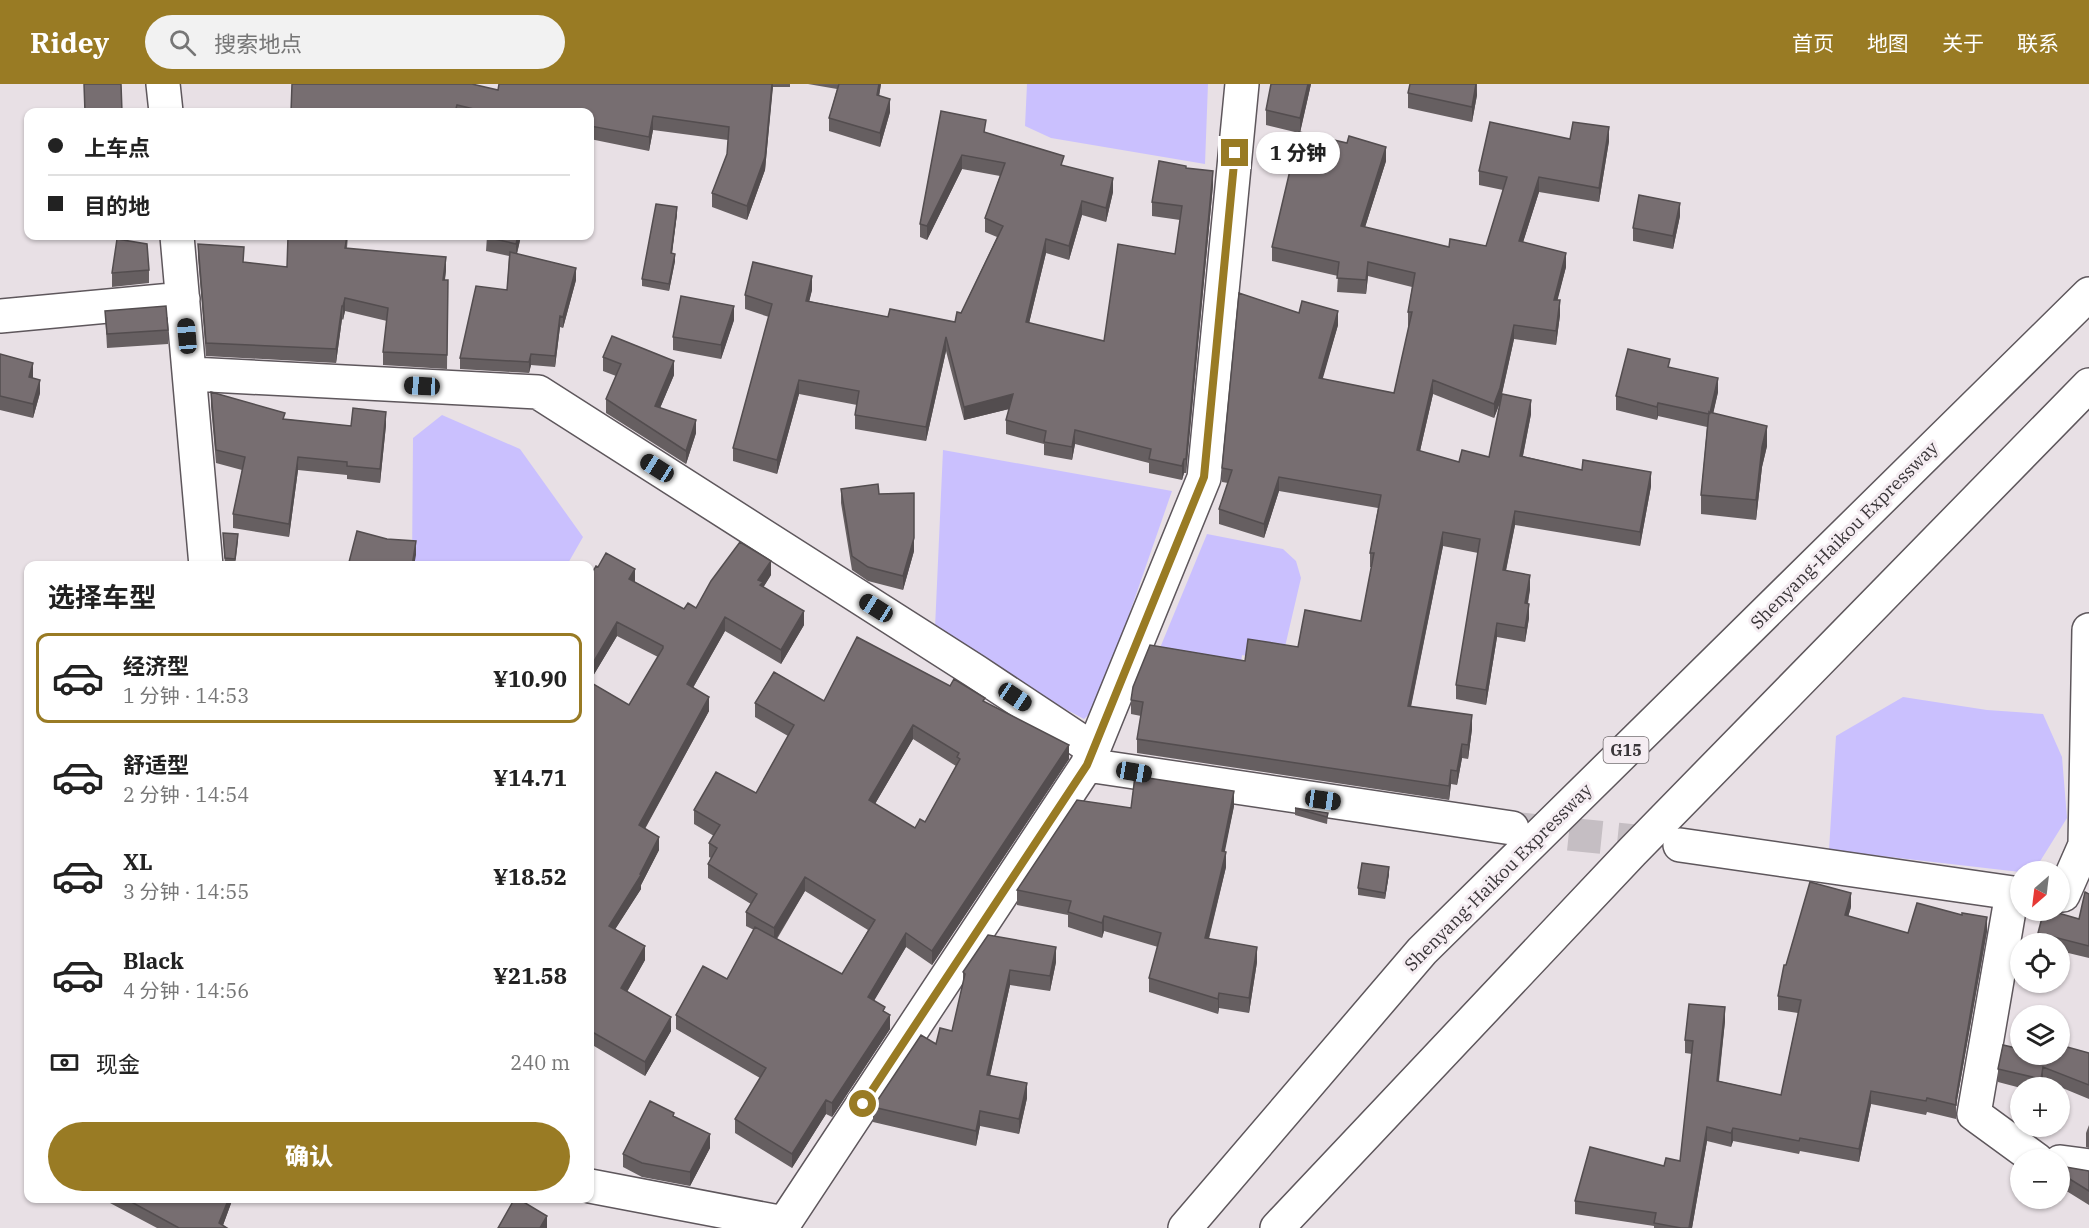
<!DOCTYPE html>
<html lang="zh">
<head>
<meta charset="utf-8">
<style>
  body { margin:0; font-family:"IBM Plex Serif","Noto Sans SC",serif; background:#f2f2f2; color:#222; height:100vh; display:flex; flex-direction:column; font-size:22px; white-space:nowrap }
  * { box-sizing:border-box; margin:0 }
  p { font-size:20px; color:#767676 }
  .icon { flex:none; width:33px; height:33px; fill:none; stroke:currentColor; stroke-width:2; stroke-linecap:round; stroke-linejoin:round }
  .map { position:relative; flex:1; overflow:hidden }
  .details { position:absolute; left:24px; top:477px; width:570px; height:642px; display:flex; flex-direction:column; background:#fff; border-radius:12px; box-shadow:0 2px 4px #0004 }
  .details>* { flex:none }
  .hud { position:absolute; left:24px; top:24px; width:570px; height:132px; border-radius:12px; box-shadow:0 2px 4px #0004; display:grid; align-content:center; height:132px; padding:0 24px; background:#fff }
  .needle { width:39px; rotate:208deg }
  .controls { position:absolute; left:2010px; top:777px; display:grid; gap:12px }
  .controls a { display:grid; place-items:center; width:60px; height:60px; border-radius:50%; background:#fff; box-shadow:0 2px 4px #0004; font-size:30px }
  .end { position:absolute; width:27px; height:27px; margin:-14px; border:8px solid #997b24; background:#fff; box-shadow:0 0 0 3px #fff }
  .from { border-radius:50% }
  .bubble { position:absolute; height:42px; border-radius:21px; background:#fff; box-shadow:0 2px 4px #0004; font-size:20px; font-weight:800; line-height:42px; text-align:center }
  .car { position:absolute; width:18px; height:36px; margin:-18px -9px; border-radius:8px; box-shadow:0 0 4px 2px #0007; background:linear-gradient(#222 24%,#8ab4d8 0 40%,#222 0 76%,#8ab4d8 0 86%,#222 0) }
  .hud b { display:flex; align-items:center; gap:21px; height:57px; font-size:22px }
  .hud b+b { border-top:2px solid #e0e0e0 }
  .hud i { width:15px; height:15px; background:#222 }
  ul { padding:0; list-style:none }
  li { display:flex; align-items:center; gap:18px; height:90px; margin:0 12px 9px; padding:0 12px; border:3px solid transparent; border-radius:12px }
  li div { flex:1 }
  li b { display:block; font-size:22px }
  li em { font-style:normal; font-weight:800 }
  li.active { border-color:#997b24 }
  li>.icon { width:54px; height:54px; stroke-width:1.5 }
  h2 { padding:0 24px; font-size:27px; line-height:72px }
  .pay { display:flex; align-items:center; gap:15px; height:66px; padding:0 24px; font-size:22px }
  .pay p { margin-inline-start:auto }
  .primary-button { display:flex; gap:12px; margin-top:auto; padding:12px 24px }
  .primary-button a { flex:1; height:69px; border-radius:36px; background:#997b24; color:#fff; font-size:24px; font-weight:800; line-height:69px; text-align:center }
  header { display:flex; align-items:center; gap:36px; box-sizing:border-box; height:84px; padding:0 30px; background:#997b24; color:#fff }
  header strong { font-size:28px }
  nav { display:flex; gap:33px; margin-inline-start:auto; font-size:21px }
  .search { width:420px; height:54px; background:#f2f2f2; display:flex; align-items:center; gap:15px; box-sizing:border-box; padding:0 21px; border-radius:33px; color:#767676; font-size:22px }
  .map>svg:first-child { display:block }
  .water { fill:#cac0fe }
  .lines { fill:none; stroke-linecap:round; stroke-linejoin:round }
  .street-tunnel { stroke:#c5bec3; stroke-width:33; stroke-dasharray:33 16; stroke-linecap:butt }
  .street-casing { stroke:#5e575c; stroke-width:36 }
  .highway-casing { stroke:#5e575c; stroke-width:36 }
  .street { stroke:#fff; stroke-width:33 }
  .highway { stroke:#fff; stroke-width:33 }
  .wall { fill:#665f61; fill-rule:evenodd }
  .shaded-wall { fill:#534d4f }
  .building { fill:#776e71; stroke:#534d4f; stroke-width:1.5; fill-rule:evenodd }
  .route { stroke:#997b24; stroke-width:8 }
  .labels { text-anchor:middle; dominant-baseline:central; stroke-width:6; stroke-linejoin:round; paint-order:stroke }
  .shield { fill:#f5edf2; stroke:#726d70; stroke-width:1.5 }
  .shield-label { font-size:16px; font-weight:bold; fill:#3a3639 }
  .street-label { font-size:18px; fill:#3a3639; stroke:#f5edf2 }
</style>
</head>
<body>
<header>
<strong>Ridey</strong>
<div class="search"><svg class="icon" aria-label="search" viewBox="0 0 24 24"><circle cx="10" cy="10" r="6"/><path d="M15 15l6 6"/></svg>搜索地点</div>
<nav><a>首页</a><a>地图</a><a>关于</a><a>联系</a></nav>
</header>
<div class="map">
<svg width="2089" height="1144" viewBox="0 0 2089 1144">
  <rect width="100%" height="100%" fill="#e8e0e5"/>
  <path class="water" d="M1027 0H1208L1205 80 1051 54 1025 42Z
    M442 331 520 365 583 453 567 481 412 482 413 354Z
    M943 366 1172 407 1097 623 1084 635 1037 610 935 544Z
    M1207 450 1283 465 1296 477 1301 494 1281 580 1242 571 1240 586 1155 576Z
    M1903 613 1987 626 2043 630 2062 673 2067 734 2034 787 2020 788 1829 766 1836 652Z"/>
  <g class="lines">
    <path class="street-tunnel" d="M1520 745 1665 760"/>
    <defs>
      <path id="street" d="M163 0 166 28
        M177 152 206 482
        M0 232 183 215
        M191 290 538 308 975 587 1093 665
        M1087 681 1204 394 1242 0
        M1680 761 2020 810
        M2012 809 1974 1030 2037 1076
        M2060 811H2063L2085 761 2089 546
        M2060 1078 2089 1082
        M590 1102 784 1139
        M781 1144 1087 681 1512 744"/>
      <path id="highway" d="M1185 1144 1422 867 2089 210
        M1277 1144 1632 768 2089 301"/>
    </defs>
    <use href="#street" class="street-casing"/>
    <use href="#highway" class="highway-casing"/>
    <use href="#street" class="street"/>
    <use href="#highway" class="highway"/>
  </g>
  <path class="wall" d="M499 0H790V3H773L765 86 747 136 712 123V109L727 70 728 56 653 46 649 67 590 55V28H291L498 6Z
    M808 0H881L879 12 890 28 880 63 829 47V34L837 5Z
    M1271 0H1311L1300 48 1386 77 1365 143 1449 163 1486 162 1503 106 1479 101V87L1570 55 1609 57 1599 118 1539 108 1523 158 1566 183 1557 216 1560 231 1556 261 1514 255 1502 310 1531 330 1523 372 1651 402 1640 462 1515 441 1506 487 1530 505 1528 520 1529 534 1525 558 1497 553 1486 621 1456 615V601L1478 469 1443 462 1411 623 1472 645 1468 675 1462 674 1457 701 1451 700 1449 716 1137 669V655L1141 632 1131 630V616L1245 577 1298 563 1361 537 1372 483H1370V469L1378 424 1279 407 1264 454 1219 440V425L1228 399 1222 398V384L1299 229 1338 241 1322 295 1394 309 1409 242H1408V228L1412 203 1368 192 1366 210 1337 208 1338 192 1272 177V163L1299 49 1266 41V26ZM1433 310 1494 334 1500 319 1489 373 1459 378 1420 367Z
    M1477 0V11L1472 38 1408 24V9Z
    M941 27 986 49 1064 82 1113 108 1106 138 1082 131 1069 176 1046 169 1029 239 1104 257 1175 170 1180 136 1152 132V118L1186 84 1213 101 1186 389H1184L1182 396 1149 389V379L1075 360 1072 376 1044 371V360L1006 350V336L1009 325 964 336 946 267 926 357 855 345V331L857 321 799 310 777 390 733 377V364L769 233 745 225V211L812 206 809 217 888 233 955 238 961 229 997 153 985 148V134L1000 92 962 85 927 156 920 153V140Z
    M677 130 672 170 675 177 669 207 642 202V195Z
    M1680 132 1673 165 1633 157V144Z
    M348 152 347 164 446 186 445 196H448L447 285 383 281V268L387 237 345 227 343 236 342 235 336 279 206 272 198 173V160L244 178 287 183Z
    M487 152H521L517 170 576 196 563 244 560 243 555 283 531 281 529 289 460 285V274L507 206 509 172 486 167Z
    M149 186V199L112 203V189Z
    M105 227 168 246V260L107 264Z
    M734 236 721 275 673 266V253Z
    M0 270 33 292V294L40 309 33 334 0 326Z
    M603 273 674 291 660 324 696 349 686 380 606 329V315L616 292 603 287Z
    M1670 284 1718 308 1713 329 1767 362 1762 383 1756 436 1701 430V411L1707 343 1658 332 1657 336 1616 326V312Z
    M211 308 285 335 351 342 386 341 380 399 347 395V391L298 386 289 453 233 444V430L242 386 216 379 211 322Z
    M841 405 914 467 903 506 868 497 852 486 841 419Z
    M223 449 238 457 235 482 225 481Z
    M771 491 763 503 804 541 781 580 725 547 693 604 709 627 645 745 659 766 641 801V805L615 845 645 876 627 908 671 947 645 992 594 962 593 964 590 962V598L629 621 658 573 617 552 590 597 635 498 684 525 696 524Z
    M950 602 985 619 1069 675 932 881 906 863 874 916 885 929 890 945 832 1033 826 1030 792 1084 735 1049V1035L760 994 676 945V931L727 895 754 846 746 842V828L751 820 708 794V780L711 774 709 773V759L714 752 694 740V726L756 709 788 652 755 633V619L824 617ZM913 655 956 682 925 738 915 744 875 720ZM805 807 868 846 842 890 777 855Z
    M1234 722 1224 768 1226 783 1209 855 1257 878 1249 929 1219 924 1218 930 1149 908V894L1158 863 1104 847 1102 854 1068 843V831L1017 821V806Z
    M1295 724 1328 729 1327 740 1295 731Z
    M1389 790 1385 815 1358 811V804Z
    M2089 810V874L2060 867V860H2038V849L2079 835Z
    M1851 823 1848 832 1908 849 1987 847 1956 1022V1035L1927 1028 1926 1031 1871 1020 1859 1078 1800 1067 1799 1070 1733 1057 1731 1063 1707 1057 1692 1144H1654V1142L1575 1130V1117L1680 1077 1692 970 1685 969V956L1725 937 1719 997 1781 1011 1798 929 1778 926V912L1786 881Z
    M1056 878 1050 907 1010 901 990 991 1027 1014 1019 1050 980 1042 976 1062 873 1038V1023L936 960 952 947 963 901V888Z
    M2016 964 2089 969V1015L2043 996 2042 1004H2021L1998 998V985Z
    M674 1032 710 1064 690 1102 642 1093 623 1083V1070Z
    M2089 1041V1064L2086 1063V1049Z
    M2060 1082 2089 1087V1121L2060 1103Z
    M110 1114H233L223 1141 227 1144H157L110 1119Z"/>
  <path class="shaded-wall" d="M772 0H773L765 86 747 136V122Z
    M879 0H881L877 24V11Z
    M1308 0H1311L1300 49V34Z
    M1476 0 1477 11 1472 38V23Z
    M890 15V28L880 63V49Z
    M653 32V46L649 67V53Z
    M1609 43V57L1599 118V104Z
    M1386 63V77L1361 156V142Z
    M962 71V85L927 156V142Z
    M1213 87V101L1186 389V375Z
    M1539 93V108L1519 171V157Z
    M1113 94V108L1106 138V124Z
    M1082 117V131L1069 176V162Z
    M1680 119V132L1673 165V152Z
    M677 123V130L671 176V169Z
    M518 152H521L516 173V160Z
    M1046 155V169L1026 252V238Z
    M1566 169V183L1554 230V216Z
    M675 170V177L669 207V200Z
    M446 173V186L443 209V196Z
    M1368 178V192L1366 210V196Z
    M576 184V196L563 244V233Z
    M812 192V206L806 231V217Z
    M345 214V227L343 236V222Z
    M1560 216V231L1556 261V247Z
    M342 222V235L336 279V265Z
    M734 222V236L721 275V261Z
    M1338 227V241L1319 308V294Z
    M560 232V243L555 283V272Z
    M1514 241V255L1500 318 1494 334V320Z
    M946 253V267L926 357V343Z
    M531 270V281L529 289V278Z
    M674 277V291L655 336V322Z
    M33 279V292L29 307V293Z
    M1718 294V308L1710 344V330Z
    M40 296V309L33 334V320Z
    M799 296V310L777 390V376Z
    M1433 296V310L1417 380V366Z
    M1013 310V324L964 336V323Z
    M1531 316V330L1520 386V372Z
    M1658 319V332L1657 336V323Z
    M386 328V341L380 399V385Z
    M696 336V349L686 380V367Z
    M1767 342V362L1762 383 1756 436V416L1762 363Z
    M1075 346V360L1072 376V363Z
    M298 373V386L289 453V440Z
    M1184 375V389L1182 396V382Z
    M1651 388V402L1640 462V448Z
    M1279 393V407L1264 454V440Z
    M1515 427V441L1503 500V486Z
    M1443 448V462L1408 636V622Z
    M914 454V467L903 506V492Z
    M416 457V471L414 482H412Z
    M771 477V491L763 504 760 515 758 496Z
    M635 485V499L629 495Z
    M1530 491V505L1525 534V519Z
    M1529 520V534L1525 558V544Z
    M804 527V541L781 580V566Z
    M725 533V547L687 614V600Z
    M617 538V552L590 597V584Z
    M1497 539V553L1486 621V606Z
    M709 613V627L639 755V741Z
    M1472 631V645L1468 675V661Z
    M913 641V655L869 730V716Z
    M1462 660V674L1457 701V687Z
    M1069 661V675L932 881V867Z
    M1451 686V700L1449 716V702Z
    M1234 707V722L1222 782V767Z
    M659 753V766L641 801V805L609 855V842L640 790Z
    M1226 768V783L1205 869V854Z
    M1389 783V790L1385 815V809Z
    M805 793V807L774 858V844Z
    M1851 809V823L1845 844V831Z
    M1104 832V847L1102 854V839Z
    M1987 833V847L1956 1022V1014Z
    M906 849V863L868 927V913Z
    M645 862V876L621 918V904Z
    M1056 863V878L1050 907V892Z
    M1257 863V878L1249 929V914Z
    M1010 886V901L987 1006V991Z
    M1219 909V924L1218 930V915Z
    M1725 923V937L1717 1010V997Z
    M890 931V945L832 1033V1019Z
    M671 933V947L645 992V978Z
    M594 949V962L593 964V950Z
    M2043 983V996L2042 1004H2041V995Z
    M1027 999V1014L1019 1050V1035Z
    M1871 1007V1020L1859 1078V1065Z
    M826 1016V1030L792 1084V1070Z
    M980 1027V1042L976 1062V1047Z
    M1707 1043V1057L1692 1144H1689Z
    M1733 1044V1057L1731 1063V1049Z
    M710 1050V1064L690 1102V1088Z
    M229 1114H233L222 1144 219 1139Z
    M547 1132V1144H540Z"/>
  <path class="building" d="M84 0H121L122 28H85Z
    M292 0H472L498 6 499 0H772L765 73 747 122 712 109 727 70 729 43 653 32 649 53 590 42V28H486L457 21 455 28H291Z
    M839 0H879L877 11 890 15 880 49 829 34Z
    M1271 0H1308L1300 34 1266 26Z
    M1410 0H1476L1472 23 1408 9Z
    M941 27 986 36 984 48 1064 72 1061 81 1113 94 1106 124 1082 117 1069 162 1046 155 1026 238 1104 257 1118 160 1175 170 1182 122 1152 118 1159 77 1186 82V84L1213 87 1186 375H1184L1182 382 1149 375 1151 365 1075 346 1072 363 1044 358 1046 347 1006 336 1013 310 964 323 946 253 926 343 855 331 859 307 799 296 777 376 733 364 772 220 745 211 753 178 812 192 806 217 888 233 890 225 955 238 957 228 961 229 1003 142 985 134 1005 79 962 71 927 142 920 140Z
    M1490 38 1570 55 1573 38 1609 43 1599 104 1539 93 1519 157 1566 169 1554 216H1560L1556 247 1514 241 1500 304 1494 320 1433 296 1417 366 1459 378 1462 366 1489 373 1502 310 1531 316 1520 372 1582 386 1583 376 1651 388 1640 448 1515 427 1503 486 1530 491 1525 519 1529 520 1525 544 1497 539 1486 606 1456 601 1480 455 1443 448 1408 622 1472 631 1468 661 1462 660 1457 687 1451 686 1449 702 1137 655 1143 618 1131 616 1133 603 1150 561 1245 577 1248 555 1298 563 1305 526 1361 537 1374 469H1370L1381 411 1279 393 1264 440 1219 425 1232 386 1222 384 1239 209 1299 229 1302 217 1338 227 1319 294 1394 309 1412 228H1408L1415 189 1368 178 1366 196 1337 194 1339 178 1272 163 1299 48 1347 59 1349 52 1386 63 1361 142 1449 163 1450 155 1486 162 1507 93 1479 87Z
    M1639 111 1680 119 1673 152 1633 144Z
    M656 120 677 123 671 169 675 170 669 200 642 195Z
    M288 152H347L345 164 446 173 443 196H448L447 271 383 268 388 224 345 214 343 222H342L336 265 206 259 198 160 244 163 243 178 287 183Z
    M487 152H518L516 160 486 153Z
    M117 155 147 160 149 186 112 189Z
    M510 168 576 184 563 233 560 232 555 272 531 270 529 278 460 274 476 202 507 206Z
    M681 212 734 222 721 261 673 253Z
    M166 222 168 246 107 250 105 227Z
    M612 252 674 277 655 322 696 336 686 367 606 315 621 280 603 273Z
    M1628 265 1670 275 1668 283 1718 294 1710 329 1709 328V330L1658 319 1657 323 1616 312Z
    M0 270 33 279 29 293 40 296 33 320 0 312Z
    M211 308 285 329 283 335 351 342 353 324 386 328 380 385 347 382V378L298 373 289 440 233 430 245 373 216 366Z
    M1709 328 1767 342 1762 363 1756 416 1701 411Z
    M878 400 879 410 914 409V454L903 492 868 483 852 472 841 405Z
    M357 447 387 455 416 457 412 482H348Z
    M223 449 238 450 235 475 225 474Z
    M740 458 771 477 758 496 763 498 760 501 804 527 781 566 725 533 687 600 709 613 639 741 659 753 640 790 641 791 609 842 645 862 621 904 671 933 645 978 594 949 593 950 590 948V598L629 621 663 564V562L617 538 590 584V493L596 482 598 483 606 469 635 485 629 495 684 525 688 519 696 524 711 497Z
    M111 478 143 482H111Z
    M857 553 950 602 954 595 985 614 983 617 1069 661 932 867 906 849 868 913 885 923 883 927 890 931 832 1019 826 1016 792 1070 735 1035 766 984 676 931 703 882 727 895 755 843 842 890 875 836 805 793 774 844 746 828 757 810 708 780 717 764 709 759 720 741 694 726 716 688 756 709 794 641 755 619 774 588 824 617ZM913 641 959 669 957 673 960 675 925 738 920 735 915 744 869 716Z
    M1135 692 1234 707 1222 767 1226 768 1205 854 1257 863 1249 914 1219 909 1218 915 1149 894 1161 849 1104 832 1102 839 1068 828 1071 817 1017 806 1077 716 1131 724Z
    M1295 724 1328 729 1327 733Z
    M1362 779 1389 783 1385 809 1358 804Z
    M1810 798 1851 809 1845 831 1908 849 1917 819 1962 831V829L1987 833 1956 1014V1021L1927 1014 1926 1017 1871 1007 1859 1065 1800 1054 1799 1057 1733 1044 1731 1049 1707 1043 1689 1144H1681L1654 1139 1656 1129 1575 1117 1590 1063 1664 1082 1666 1074 1680 1077 1693 957 1685 956 1689 920 1725 923 1717 997 1781 1011 1801 916 1778 912 1784 881H1786Z
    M2085 808 2089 810V862L2038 849 2044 826H2048L2079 835Z
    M988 851 1056 863 1050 892 1010 886 987 991 1027 999 1019 1035 980 1027 976 1047 873 1023 921 951 936 960 940 944 952 947 965 890 963 888Z
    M2019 951H2020V970H2060V961L2089 969V1001L2043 983 2041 995 1998 985 2003 961 2016 964Z
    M650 1017 674 1029 673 1032 710 1050 690 1088 642 1079 623 1070Z
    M2060 1082 2089 1087V1107L2060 1089Z
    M124 1114H229L219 1139 227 1144H179Z
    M515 1114H517L547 1132 540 1144H498Z"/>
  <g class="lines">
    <path class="route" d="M863 1020 1087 681 1204 393 1235 69"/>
  </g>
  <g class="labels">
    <rect class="shield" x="1603.5" y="653" width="45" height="26" rx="4.5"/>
    <g class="shield-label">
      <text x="1626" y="666">G15</text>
    </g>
    <g class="street-label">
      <text transform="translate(1844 451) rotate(-45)">Shenyang-Haikou Expressway</text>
      <text transform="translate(1498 793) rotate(-45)">Shenyang-Haikou Expressway</text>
    </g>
  </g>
</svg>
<div class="controls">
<a><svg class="needle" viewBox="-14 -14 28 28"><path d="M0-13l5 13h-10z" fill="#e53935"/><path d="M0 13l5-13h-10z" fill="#767676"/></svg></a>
<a><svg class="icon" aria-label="locate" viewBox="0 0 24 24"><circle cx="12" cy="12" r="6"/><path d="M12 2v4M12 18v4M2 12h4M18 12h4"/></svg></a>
<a><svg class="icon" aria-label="layers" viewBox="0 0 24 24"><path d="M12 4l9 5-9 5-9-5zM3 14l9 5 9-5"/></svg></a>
<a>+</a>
<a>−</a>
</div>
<i class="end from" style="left:863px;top:1020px"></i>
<i class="end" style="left:1235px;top:69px"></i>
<div class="bubble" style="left:1256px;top:48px;width:84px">1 分钟</div>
<i class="car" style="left:187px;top:252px;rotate:355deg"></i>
<i class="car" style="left:422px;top:302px;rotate:273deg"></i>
<i class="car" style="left:657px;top:384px;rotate:302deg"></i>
<i class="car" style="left:876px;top:524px;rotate:302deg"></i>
<i class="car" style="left:1015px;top:613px;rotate:124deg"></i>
<i class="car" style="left:1134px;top:688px;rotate:99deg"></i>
<i class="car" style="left:1323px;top:716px;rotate:98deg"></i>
<div class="hud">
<b><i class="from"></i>上车点</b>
<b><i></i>目的地</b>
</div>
<section class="details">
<h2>选择车型</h2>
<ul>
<li class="active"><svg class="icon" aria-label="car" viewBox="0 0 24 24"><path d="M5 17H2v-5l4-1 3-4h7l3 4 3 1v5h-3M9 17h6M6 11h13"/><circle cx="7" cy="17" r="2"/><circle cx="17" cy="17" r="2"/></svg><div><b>经济型</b><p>1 分钟 · 14:53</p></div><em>¥10.90</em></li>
<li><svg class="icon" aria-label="car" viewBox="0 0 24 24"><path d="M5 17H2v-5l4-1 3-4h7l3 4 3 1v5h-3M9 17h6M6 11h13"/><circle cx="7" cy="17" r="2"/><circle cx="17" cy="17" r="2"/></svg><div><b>舒适型</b><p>2 分钟 · 14:54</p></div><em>¥14.71</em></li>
<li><svg class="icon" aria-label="car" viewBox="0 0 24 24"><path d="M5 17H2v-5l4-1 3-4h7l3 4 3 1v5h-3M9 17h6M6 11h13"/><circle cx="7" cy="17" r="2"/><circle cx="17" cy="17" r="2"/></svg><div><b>XL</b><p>3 分钟 · 14:55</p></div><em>¥18.52</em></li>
<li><svg class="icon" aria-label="car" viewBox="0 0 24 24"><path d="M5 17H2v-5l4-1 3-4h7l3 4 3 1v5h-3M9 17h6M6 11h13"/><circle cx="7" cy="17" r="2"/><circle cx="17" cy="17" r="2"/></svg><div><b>Black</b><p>4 分钟 · 14:56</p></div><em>¥21.58</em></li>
</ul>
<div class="pay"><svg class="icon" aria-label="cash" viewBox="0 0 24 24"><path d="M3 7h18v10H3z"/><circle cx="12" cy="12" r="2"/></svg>现金<p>240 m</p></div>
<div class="primary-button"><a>确认</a></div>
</section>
</div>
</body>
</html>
